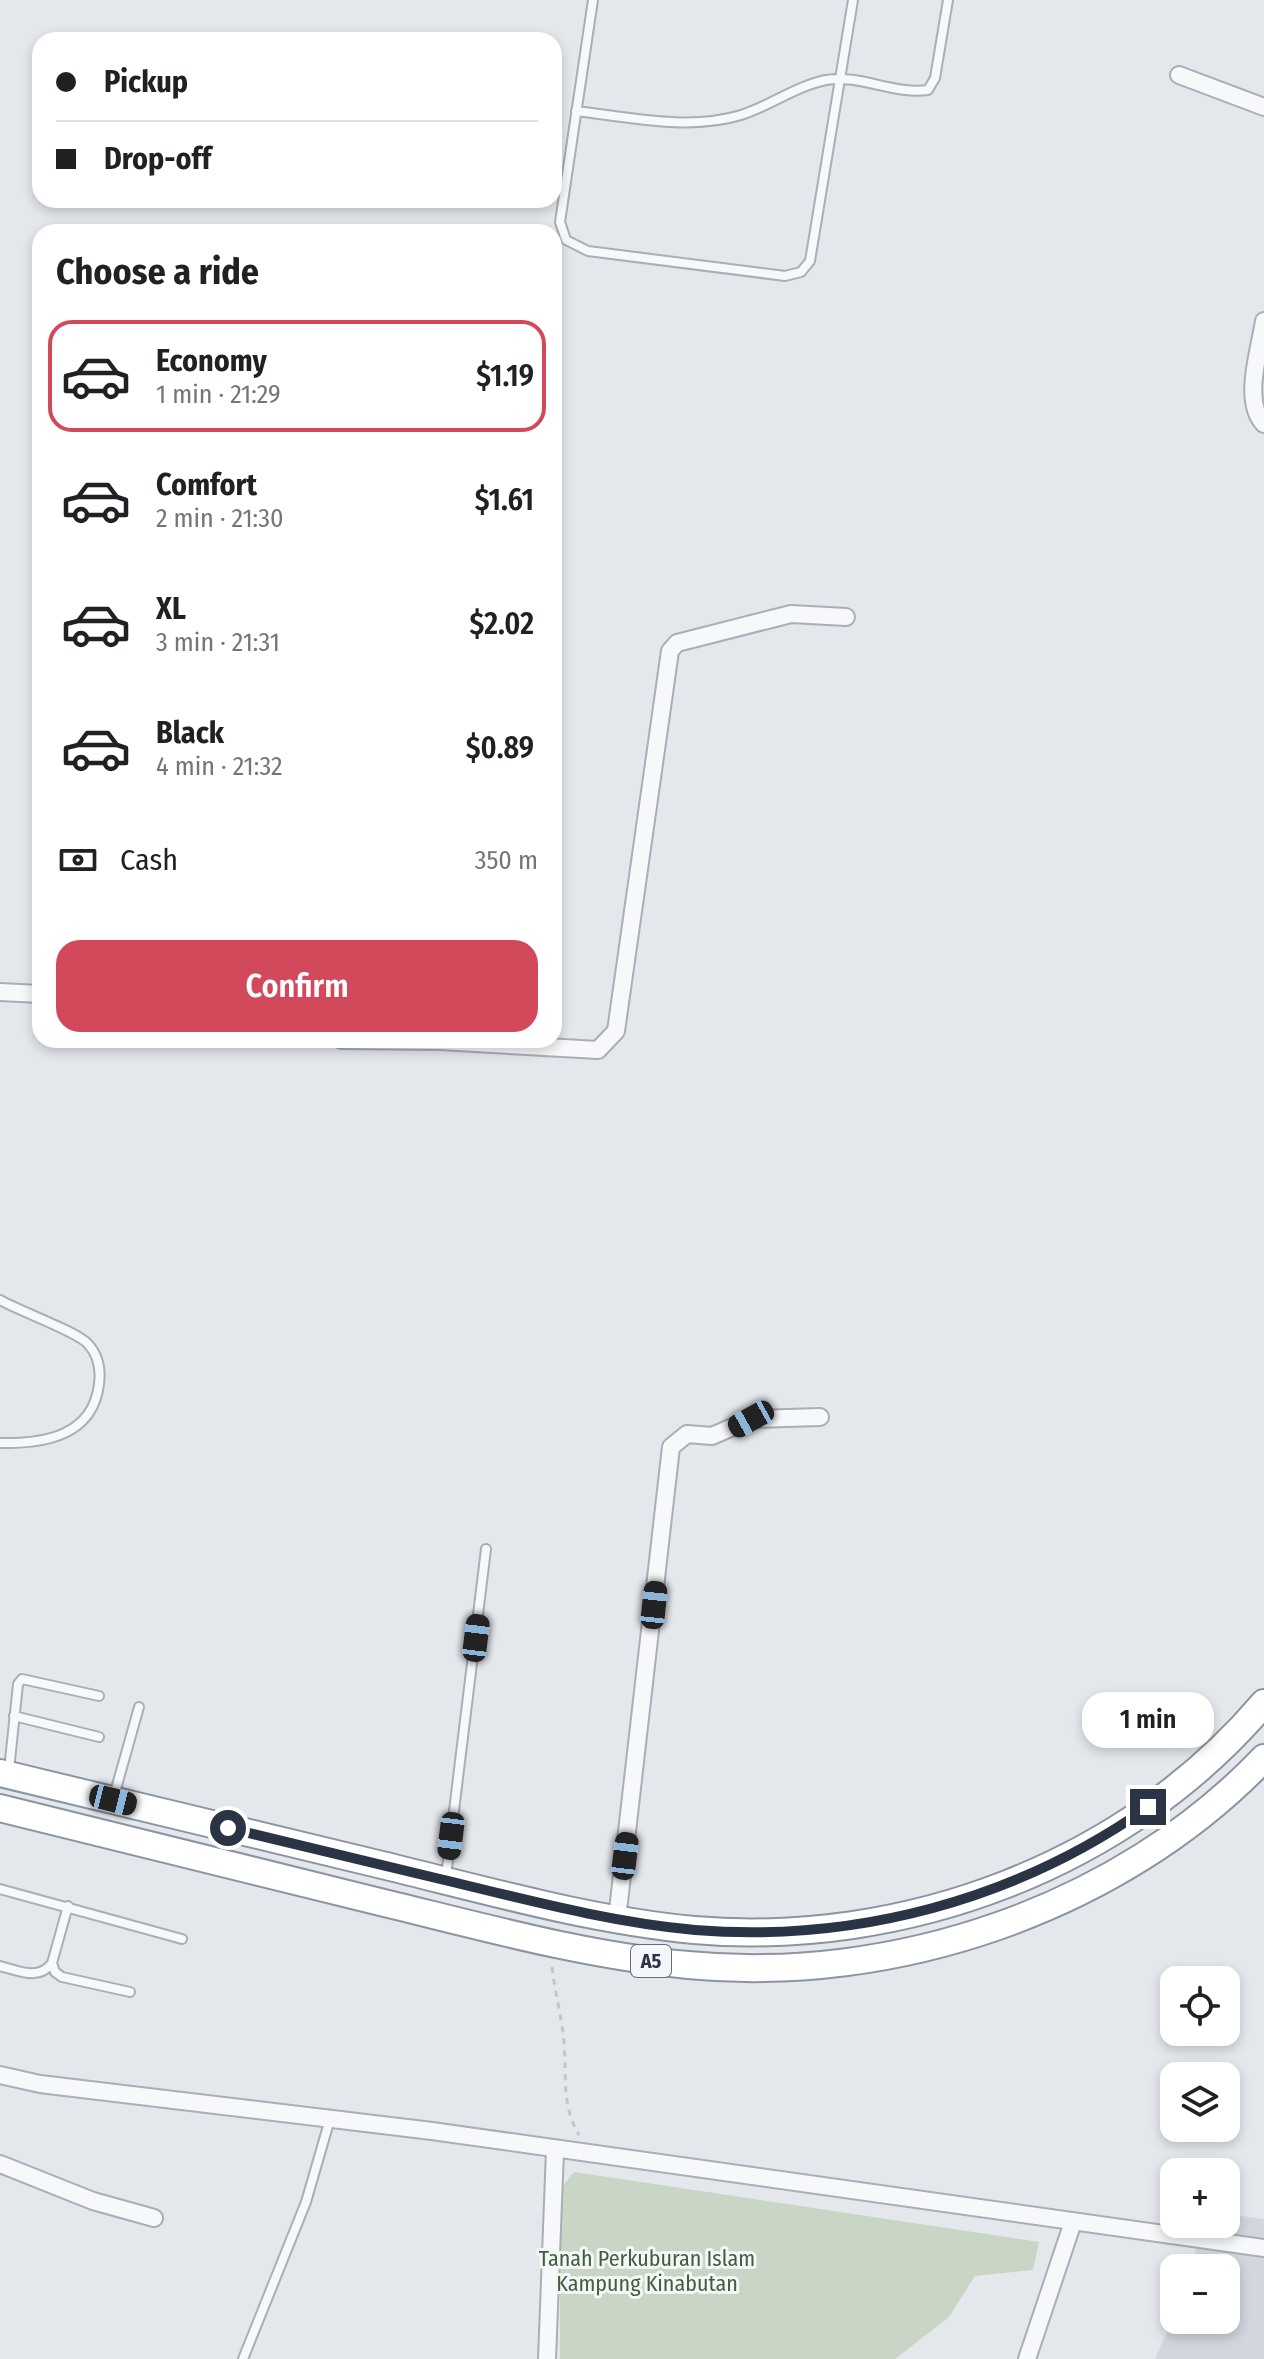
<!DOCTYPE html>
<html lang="en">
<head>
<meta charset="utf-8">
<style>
  body { margin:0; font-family:"Fira Sans Condensed",sans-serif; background:#f6f6f6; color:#202124; height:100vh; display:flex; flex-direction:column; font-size:30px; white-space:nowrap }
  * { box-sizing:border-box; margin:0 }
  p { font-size:26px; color:#757577 }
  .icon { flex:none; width:44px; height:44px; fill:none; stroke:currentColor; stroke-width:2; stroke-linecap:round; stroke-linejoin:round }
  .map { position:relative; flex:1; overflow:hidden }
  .side { position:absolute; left:32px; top:224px; width:530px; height:824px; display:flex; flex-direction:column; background:#fff; border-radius:24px; box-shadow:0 4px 12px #0003 }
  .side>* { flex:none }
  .hud { position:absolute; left:32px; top:32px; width:530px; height:176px; border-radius:24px; box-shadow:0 4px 12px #0003; display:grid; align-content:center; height:176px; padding:0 24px; background:#fff }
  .fabs { position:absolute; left:1160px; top:1966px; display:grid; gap:16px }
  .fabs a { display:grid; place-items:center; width:80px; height:80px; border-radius:16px; background:#fff; box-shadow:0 4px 12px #0003; font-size:40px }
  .end { position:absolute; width:36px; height:36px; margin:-18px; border:10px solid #2b3445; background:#fff; box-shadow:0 0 0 4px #fff }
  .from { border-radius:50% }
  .bubble { position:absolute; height:56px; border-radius:24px; background:#fff; box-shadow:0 4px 12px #0003; font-size:26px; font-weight:600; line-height:56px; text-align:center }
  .car { position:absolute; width:24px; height:48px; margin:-24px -12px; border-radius:10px; box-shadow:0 0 6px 2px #0007; background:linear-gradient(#222 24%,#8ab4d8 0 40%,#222 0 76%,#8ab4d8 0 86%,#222 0) }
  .hud b { display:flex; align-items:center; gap:28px; height:76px; font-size:30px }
  .hud b+b { border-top:2px solid #e0e0e0 }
  .hud i { width:20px; height:20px; background:#202124 }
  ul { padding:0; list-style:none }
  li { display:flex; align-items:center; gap:24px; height:112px; margin:0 16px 12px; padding:0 8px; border:4px solid transparent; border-radius:24px }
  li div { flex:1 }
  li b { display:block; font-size:30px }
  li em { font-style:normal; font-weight:600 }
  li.active { border-color:#d1495b }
  li>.icon { width:72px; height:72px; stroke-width:1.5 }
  h2 { padding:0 24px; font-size:36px; line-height:96px }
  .pay { display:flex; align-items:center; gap:20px; height:88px; padding:0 24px; font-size:30px }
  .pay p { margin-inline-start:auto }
  .cta { display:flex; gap:16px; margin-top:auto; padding:16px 24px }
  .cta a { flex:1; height:92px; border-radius:24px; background:#d1495b; color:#fff; font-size:32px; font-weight:600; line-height:92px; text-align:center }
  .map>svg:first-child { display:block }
  .built { fill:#d2d6de }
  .green { fill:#c9d6c5 }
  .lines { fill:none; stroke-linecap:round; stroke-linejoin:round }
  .service-casing { stroke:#a9aeb7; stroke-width:12 }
  .minor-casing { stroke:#a9aeb7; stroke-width:20 }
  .trunk-casing { stroke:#8b94a3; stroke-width:30 }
  .path { stroke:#c2c5cb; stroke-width:3; stroke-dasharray:6 6; stroke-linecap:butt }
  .service { stroke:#f7f8fa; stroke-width:8 }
  .minor { stroke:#f7f8fa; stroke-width:16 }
  .trunk { stroke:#fff; stroke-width:26 }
  .route { stroke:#2b3445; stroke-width:10 }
  .labels { text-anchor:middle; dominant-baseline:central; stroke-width:6; stroke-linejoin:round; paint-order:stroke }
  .shield { fill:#f4f6f9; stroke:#676e7b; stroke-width:2 }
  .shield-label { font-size:20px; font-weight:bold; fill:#2b3445 }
  .park-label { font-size:22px; fill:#3f6138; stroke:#f4f6f9 }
</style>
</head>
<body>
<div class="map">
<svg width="1264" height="2359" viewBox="0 0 1264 2359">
  <rect width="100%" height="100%" fill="#e4e7ec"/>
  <path class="built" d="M1226 2214 1264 2219V2359H1155L1174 2317 1226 2320V2268H1190L1204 2224H1226Z"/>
  <path class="green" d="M574 2172 1039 2242 1033 2270 975 2276 949 2317 895 2359H560V2189Z"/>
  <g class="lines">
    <defs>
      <path id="service" d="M593 0 560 222 566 240 588 251 785 276 801 272 810 261 853 0
        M576 111C628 117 689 131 741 115 770 106 796 86 826 80 860 74 894 95 928 90L935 78 948 0
        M0 1300C19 1311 78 1332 88 1344 99 1356 101 1369 99 1384 93 1436 44 1444 0 1443
        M14 1716 99 1737
        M9 1770 18 1684 22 1679 99 1696
        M114 1796 139 1707
        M446 1876 486 1549
        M0 1889 182 1939
        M68 1906 52 1963 55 1972 62 1977 130 1992
        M0 1966C19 1971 39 1981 52 1963
        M243 2359 306 2202 330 2119"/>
      <path id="minor" d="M1179 75 1264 107
        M1264 321C1260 349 1242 401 1264 424
        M0 992 40 994
        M341 1040 440 1041 598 1050 616 1031 670 651 677 643 791 614 846 617
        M617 1919 671 1447 687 1434 712 1436 751 1419 820 1417
        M0 2075 40 2084 432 2131 1264 2248
        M0 2164 93 2201 154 2218
        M547 2359 555 2150
        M1027 2359 1073 2222"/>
      <path id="trunk" d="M0 1773C127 1804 255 1834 382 1865 485 1890 588 1920 694 1930 904 1948 1126 1866 1264 1703
        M0 1808C124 1839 248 1870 372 1900 476 1925 581 1955 688 1965 894 1985 1120 1909 1264 1758"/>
    </defs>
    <use href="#service" class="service-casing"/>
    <use href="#minor" class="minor-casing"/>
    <use href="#trunk" class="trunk-casing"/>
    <path class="path" d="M552 1967C555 1993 562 2018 564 2043 567 2078 561 2104 579 2135"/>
    <use href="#service" class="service"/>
    <use href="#minor" class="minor"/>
    <use href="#trunk" class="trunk"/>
  </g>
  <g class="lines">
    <path class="route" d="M228 1828C298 1845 369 1862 440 1879 524 1899 608 1922 695 1930 855 1943 1016 1900 1148 1807"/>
  </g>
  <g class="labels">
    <rect class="shield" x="631" y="1945" width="40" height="32" rx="6"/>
    <g class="shield-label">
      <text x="651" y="1961">A5</text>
    </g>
    <g class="park-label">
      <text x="647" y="2258">Tanah Perkuburan Islam<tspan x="647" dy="25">Kampung Kinabutan</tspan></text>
    </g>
  </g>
</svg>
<div class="fabs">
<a><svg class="icon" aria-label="locate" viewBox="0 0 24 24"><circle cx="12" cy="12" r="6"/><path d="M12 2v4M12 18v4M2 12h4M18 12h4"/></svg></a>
<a><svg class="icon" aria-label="layers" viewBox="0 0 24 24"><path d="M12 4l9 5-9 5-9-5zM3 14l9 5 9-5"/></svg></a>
<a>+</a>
<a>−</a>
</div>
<i class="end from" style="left:228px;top:1828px"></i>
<i class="end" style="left:1148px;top:1807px"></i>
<div class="bubble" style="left:1082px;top:1692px;width:132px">1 min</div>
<i class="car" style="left:751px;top:1419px;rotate:241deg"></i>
<i class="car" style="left:654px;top:1605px;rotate:6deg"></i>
<i class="car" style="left:476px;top:1638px;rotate:7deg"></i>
<i class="car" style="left:113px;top:1800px;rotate:104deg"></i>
<i class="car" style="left:451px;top:1836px;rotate:187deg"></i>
<i class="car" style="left:625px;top:1856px;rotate:7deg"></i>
<div class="hud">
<b><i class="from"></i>Pickup</b>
<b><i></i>Drop-off</b>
</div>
<section class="side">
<h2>Choose a ride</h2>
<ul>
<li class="active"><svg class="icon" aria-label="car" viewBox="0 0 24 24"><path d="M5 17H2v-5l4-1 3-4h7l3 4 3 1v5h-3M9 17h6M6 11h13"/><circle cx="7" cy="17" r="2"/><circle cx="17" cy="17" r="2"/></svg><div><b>Economy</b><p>1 min · 21:29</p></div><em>$1.19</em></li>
<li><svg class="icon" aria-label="car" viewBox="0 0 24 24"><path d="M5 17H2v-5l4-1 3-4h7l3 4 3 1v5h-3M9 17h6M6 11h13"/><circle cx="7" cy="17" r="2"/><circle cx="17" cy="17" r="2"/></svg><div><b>Comfort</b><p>2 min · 21:30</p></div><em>$1.61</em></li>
<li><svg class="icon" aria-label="car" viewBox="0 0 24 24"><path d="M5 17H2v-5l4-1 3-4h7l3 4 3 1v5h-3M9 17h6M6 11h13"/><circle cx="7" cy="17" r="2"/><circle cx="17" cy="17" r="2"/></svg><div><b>XL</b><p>3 min · 21:31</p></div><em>$2.02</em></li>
<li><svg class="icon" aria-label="car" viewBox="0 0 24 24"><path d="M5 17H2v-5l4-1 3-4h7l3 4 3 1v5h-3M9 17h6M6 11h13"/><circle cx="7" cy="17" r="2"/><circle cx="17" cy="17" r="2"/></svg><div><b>Black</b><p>4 min · 21:32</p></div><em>$0.89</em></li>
</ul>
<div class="pay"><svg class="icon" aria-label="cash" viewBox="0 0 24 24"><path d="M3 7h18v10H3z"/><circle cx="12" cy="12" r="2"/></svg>Cash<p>350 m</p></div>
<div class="cta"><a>Confirm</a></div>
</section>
</div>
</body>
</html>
